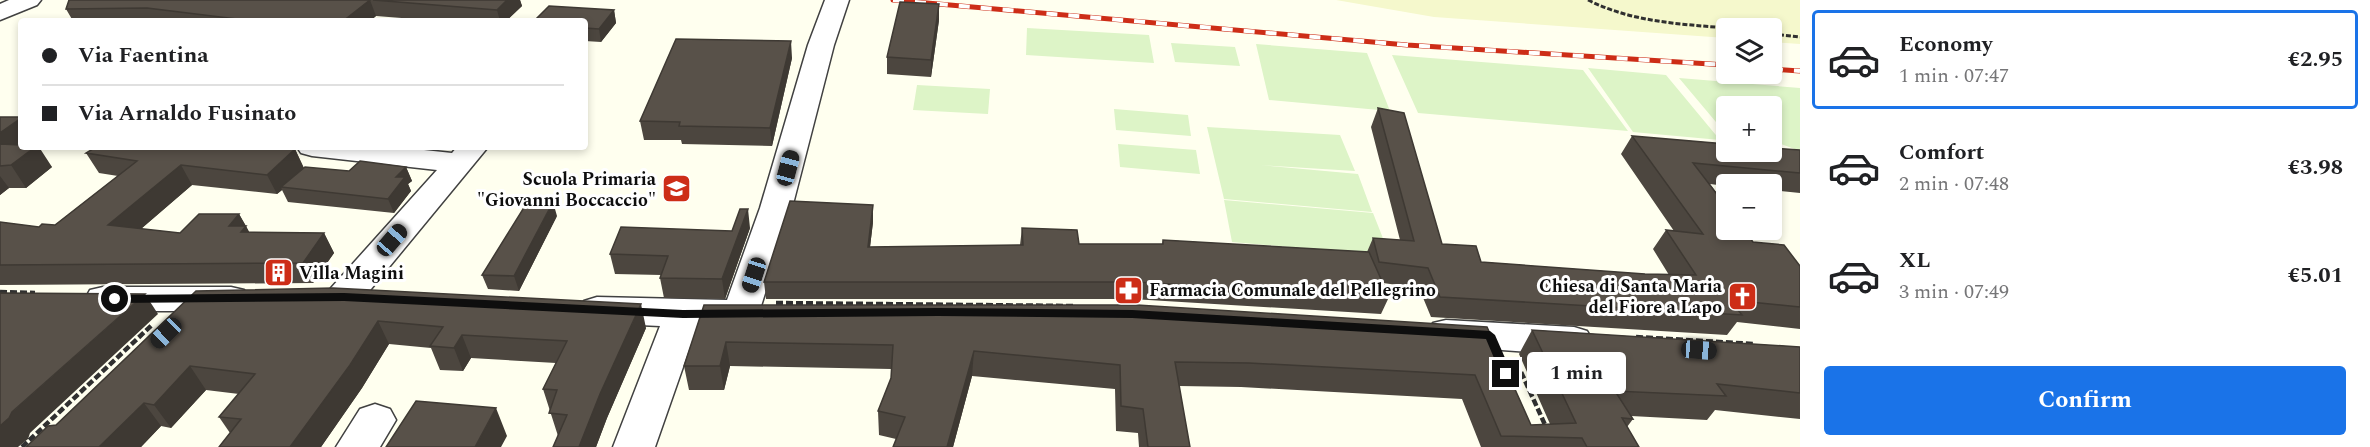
<!DOCTYPE html>
<html lang="en">
<head>
<meta charset="utf-8">
<style>
  body { margin:0; font-family:Spectral,serif; background:#f6f6f6; color:#202124; height:100vh; display:flex; flex-direction:column; font-size:22px; white-space:nowrap }
  * { box-sizing:border-box; margin:0 }
  p { font-size:20px; color:#757577 }
  .icon { flex:none; width:33px; height:33px; fill:none; stroke:currentColor; stroke-width:2; stroke-linecap:round; stroke-linejoin:round }
  .map { position:relative; flex:1; overflow:hidden }
  .sheet { display:flex; flex-direction:column; background:#fff; width:570px }
  .sheet>* { flex:none }
  .guide { position:absolute; left:18px; top:18px; width:570px; height:132px; border-radius:6px; box-shadow:0 3px 9px #0003; display:grid; align-content:center; height:132px; padding:0 24px; background:#fff }
  .buttons { position:absolute; left:1716px; top:18px; display:grid; gap:12px }
  .buttons a { display:grid; place-items:center; width:66px; height:66px; border-radius:6px; background:#fff; box-shadow:0 3px 9px #0003; font-size:30px }
  .end { position:absolute; width:27px; height:27px; margin:-14px; border:8px solid #0e0e0e; background:#fff; box-shadow:0 0 0 3px #fff }
  .from { border-radius:50% }
  .bubble { position:absolute; height:42px; border-radius:6px; background:#fff; box-shadow:0 3px 9px #0003; font-size:20px; font-weight:700; line-height:42px; text-align:center }
  .car { position:absolute; width:18px; height:36px; margin:-18px -9px; border-radius:8px; box-shadow:0 0 4px 2px #0007; background:linear-gradient(#222 24%,#8ab4d8 0 40%,#222 0 76%,#8ab4d8 0 86%,#222 0) }
  .guide b { display:flex; align-items:center; gap:21px; height:57px; font-size:22px }
  .guide b+b { border-top:2px solid #e0e0e0 }
  .guide i { width:15px; height:15px; background:#202124 }
  ul { padding:10px 0 0; list-style:none }
  li { display:flex; align-items:center; gap:18px; height:99px; margin:0 12px 9px; padding:0 12px; border:3px solid transparent; border-radius:6px }
  li div { flex:1 }
  li b { display:block; font-size:22px }
  li em { font-style:normal; font-weight:700 }
  li.selected { border-color:#1a73e8 }
  li>.icon { width:54px; height:54px; stroke-width:1.5 }
  .button { display:flex; gap:12px; margin-top:auto; padding:12px 24px }
  .button a { flex:1; height:69px; border-radius:6px; background:#1a73e8; color:#fff; font-size:24px; font-weight:700; line-height:69px; text-align:center }
  main { display:flex; flex:1; min-height:0 }
  .map>svg:first-child { display:block }
  .farmland { fill:#f5f8cc }
  .pitch { fill:#ddf4c7 }
  .lines { fill:none; stroke-linecap:round; stroke-linejoin:round }
  .minor-casing { stroke:#414141; stroke-width:3 }
  .path-far1 { stroke:#303030; stroke-width:3; stroke-dasharray:5 2; stroke-linecap:butt }
  .path { stroke:#303030; stroke-width:4.5; stroke-dasharray:7 3; stroke-linecap:butt }
  .minor { fill:#fff; fill-rule:evenodd }
  .rail-casing { stroke:#cd2d17; stroke-width:5 }
  .rail { stroke:#fff; stroke-width:4; stroke-dasharray:11; stroke-linecap:butt }
  .wall { fill:#4c463f }
  .shaded-wall { fill:#3e3933 }
  .building { fill:#585149; stroke:#3e3933; stroke-width:1.5 }
  .route { fill:#0e0e0e }
  .labels { text-anchor:middle; dominant-baseline:central; stroke-width:6; stroke-linejoin:round; paint-order:stroke }
  .poi-label { font-size:18px; font-weight:bold; fill:#0e0e0e; stroke:#fff; text-anchor:end }
</style>
</head>
<body>
<main>
<div class="map">
<svg width="1800" height="447" viewBox="0 0 1800 447">
  <rect width="100%" height="100%" fill="#ffffef"/>
  <path class="farmland" d="M1336 0H1800V44L1772 42V28H1726V38L1434 17Z"/>
  <path class="pitch" d="M1027 28 1149 35 1154 63 1026 55Z
    M1171 43 1235 47 1240 66 1175 62Z
    M1256 44 1367 53 1390 111 1269 100Z
    M1392 55 1583 70 1628 131 1418 113Z
    M1588 68 1666 75 1720 140 1633 132Z
    M1679 78 1800 88V151L1781 144 1772 143V106H1726V134Z
    M917 85 990 89 988 114 913 110Z
    M1114 109 1188 115 1191 136 1116 130Z
    M1207 127 1340 135 1355 171 1260 165 1358 174 1372 212 1224 199Z
    M1118 144 1196 150 1200 174 1120 167Z
    M1224 200 1373 213 1390 256 1232 242Z"/>
  <g class="lines">
    <defs>
      <path id="minor" d="M9 0H41L37 5 0 20V4Z
        M825 0H849L834 45 792 208 761 306 765 313 760 322 747 326 697 327 655 447H613L660 326 597 323 584 319 579 310 584 301 597 297 727 300 760 208 808 45Z
        M297 147H396L452 153 457 147H488L357 306 344 309 331 306 326 297 331 288 437 170 312 156 301 153Z
        M103 287H231L244 290 249 299 244 308 231 311H103L90 308 85 299 90 290Z
        M1446 320 1574 327 1587 331 1593 341 1587 351 1574 355 1446 346 1433 343 1427 333 1433 323Z
        M375 404 390 409 396 420 380 447H336L360 409Z"/>
    </defs>
    <use href="#minor" class="minor-casing"/>
    <path class="path-far1" d="M1588 0C1632 22 1679 24 1727 28
      M1772 34 1800 37"/>
    <path class="path" d="M0 292 35 293
      M776 303 1075 306
      M1636 337 1754 344
      M1517 363 1546 427
      M22 447 152 325"/>
    <use href="#minor" class="minor"/>
    <defs>
      <path id="rail" d="M893 0 1407 45 1726 65
        M1772 69 1800 71"/>
    </defs>
    <use href="#rail" class="rail-casing"/>
    <use href="#rail" class="rail"/>
  </g>
  <path class="wall" d="M69 0H520L522 6 506 21H440L376 16 370 21H73L66 9Z
    M614 10 616 23 601 42 585 41V21Z
    M939 20 931 77 887 74V57Z
    M792 58 772 146 682 144 681 140H644L640 121Z
    M1378 108 1442 244 1481 262 1645 274 1669 275 1653 249 1666 230 1674 231 1621 154 1632 136 1800 150V193L1772 190V184H1726V186L1710 184 1753 242 1800 266V329L1737 322 1727 335 1431 317 1419 288 1383 283 1389 297 1381 314 1132 299H766L764 282 873 222 870 247 1020 245 1022 228 1079 244H1162L1163 240 1367 252 1373 238 1400 240 1371 127Z
    M0 117 21 147 52 167 26 188H9L0 195Z
    M295 149 304 168 349 171 406 167 412 181 408 184 411 191 394 213 288 202 282 190 277 194 192 185 141 229 180 233 239 214 249 232 324 233 334 253 313 283 0 285V222L39 227 55 225 118 176 99 173 86 153Z
    M557 216 519 291 488 289 482 275Z
    M750 228 725 299 664 298 660 278 661 275 615 274 610 254 732 231Z
    M196 291 646 328 607 418 596 447H553L558 436 543 389 556 363 471 358 463 371 440 370 431 348 389 344 362 388 321 447H219L230 433 219 417 239 394 206 390 171 428 161 426 141 447H26L56 425Z
    M704 305 1487 327 1531 425 1550 424 1519 354 1532 330 1800 347V419L1715 410 1707 420 1631 416 1633 419 1627 427 1639 447H1481L1462 399 1241 387 1179 386 1190 447H1139L1138 433 1116 431 1115 389 972 376 953 447H893L896 439 879 435 878 411 891 378V369L730 366 724 390H689L684 366Z"/>
  <path class="shaded-wall" d="M370 0 376 16 370 21H343Z
    M507 0H520L522 6 506 21H500L497 10Z
    M939 4V20L931 77V60Z
    M614 10 616 23 601 42 599 29Z
    M791 41 792 58 772 146 770 128Z
    M21 118V147L0 163V133Z
    M35 147H39L52 167 26 188 11 165Z
    M295 149 304 169 281 187 282 190 277 194 267 175Z
    M181 165 192 185 122 245 108 225Z
    M406 167 412 181 408 184 411 191 394 213 388 199 396 177Z
    M0 176 9 188 0 195Z
    M553 202 557 216 519 291 514 276Z
    M873 205V222L868 264V247Z
    M748 209 750 228 725 299 722 279Z
    M239 214 246 226 257 247 229 226Z
    M324 233 334 253 313 283 303 263Z
    M145 294 158 314 30 433 28 439 18 447H0V426L12 412Z
    M641 304 646 328 607 418 596 447H579L600 394Z
    M378 321 389 344 362 388 321 447H290Z
    M462 335 471 358 463 371 454 348Z
    M726 342 730 366 724 390 720 366Z
    M974 351 972 376 953 447H947Z
    M190 366 206 390 171 428 154 405Z
    M144 403 161 426 141 447H99Z
    M496 408 507 436 501 447H475Z"/>
  <path class="building" d="M69 0H370L343 21H253L147 8 66 9Z
    M373 0H507L497 10Z
    M900 2 939 4 931 60 887 57Z
    M549 6 614 10 599 29 585 28V21H534Z
    M676 39 791 41 770 128 679 126 680 122 640 121Z
    M1378 108 1404 113 1442 244 1476 246 1481 262 1645 274 1696 275 1666 230 1703 234 1632 136 1726 144V152H1772V148L1800 150V173L1693 163 1726 206V230H1744L1753 242 1784 245 1800 266V307L1730 300 1742 315 1440 297 1428 268 1379 262 1373 238 1414 241Z
    M0 117H21V118L0 133Z
    M0 144 21 145V147H35L11 165 0 166Z
    M96 147H272L295 149 267 175 181 165 108 225 180 233 199 214H239L229 226H246L241 232 324 233 303 263 0 265V222L39 227 42 224 55 225 137 161 86 153Z
    M360 161 406 167 396 177H405L388 199 281 187 305 167 349 171Z
    M528 201 553 202 514 276 482 275Z
    M790 201 873 205 868 247 1023 245 1022 228 1077 230 1079 244H1163V240L1369 252 1389 297 1136 282H764Z
    M740 209H748L722 279 660 278 668 256 610 254 621 227 732 231Z
    M333 288 641 304 600 394 579 447H553L567 415 549 413 557 390 543 389 567 341 462 335 454 348 430 346 443 327 378 321 350 365 290 447H219L241 419 219 417 255 374 190 366 154 405 144 403 99 447H26L48 426 56 425 196 291Z
    M0 293 145 294 12 412 9 418 0 426Z
    M704 305H1137L1487 327 1531 425 1576 423 1532 330 1800 347V393L1717 384 1726 396 1615 391 1633 419 1622 418 1639 447H1587L1582 438 1501 436 1475 375 1249 363 1175 362 1190 447H1148L1143 409 1121 406 1120 365 974 351 947 447H893L905 417 878 411 891 378 893 345 726 342 720 366H684Z
    M416 401 496 408 475 447H386Z"/>
  <path class="route" d="M344 293 683 310 938 308 1132 310 1490 331 1495 335 1512 374 1506 378 1502 377 1486 339 1132 318 938 316 683 318 344 301 115 303 110 299 115 295Z"/>
  <defs>
    <symbol id="school-square" viewBox="-11 -11 22 22"><rect x="-9" y="-9" width="18" height="18" rx="4" fill="#cd2d17" stroke="#fff"/><path d="M0-5L7-2L0 1L-7-2ZM-4 1L0 2.5L4 1V4Q0 6-4 4Z" fill="#fff"/></symbol>
    <symbol id="building-square" viewBox="-11 -11 22 22"><rect x="-9" y="-9" width="18" height="18" rx="4" fill="#cd2d17" stroke="#fff"/><path d="M-4-6H4V6H1V3H-1V6H-4ZM-2.5-4.3h1.7v1.8h-1.7ZM.8-4.3h1.7v1.8H.8ZM-2.5-1h1.7V.8h-1.7ZM.8-1h1.7V.8H.8Z" fill="#fff"/></symbol>
    <symbol id="pharmacy-square" viewBox="-11 -11 22 22"><rect x="-9" y="-9" width="18" height="18" rx="4" fill="#cd2d17" stroke="#fff"/><path d="M-2-6h4v4h4v4h-4v4h-4v-4h-4v-4h4Z" fill="#fff"/></symbol>
    <symbol id="church-square" viewBox="-11 -11 22 22"><rect x="-9" y="-9" width="18" height="18" rx="4" fill="#cd2d17" stroke="#fff"/><path d="M-1.2-6h2.4v3.5h3.3v2.4h-3.3V6h-2.4V-.1h-3.3v-2.4h3.3Z" fill="#fff"/></symbol>
  </defs>
  <g fill-rule="evenodd">
    <use href="#school-square" x="660" y="172" width="33" height="33"/>
    <use href="#building-square" x="262" y="256" width="33" height="33"/>
    <use href="#pharmacy-square" x="1112" y="274" width="33" height="33"/>
    <use href="#church-square" x="1726" y="280" width="33" height="33"/>
  </g>
  <g class="labels">
    <g class="poi-label">
      <text x="656" y="179">Scuola Primaria<tspan x="656" dy="21">"Giovanni Boccaccio"</tspan></text>
      <text x="299" y="273" text-anchor="start">Villa Magini</text>
      <text x="1722" y="286">Chiesa di Santa Maria<tspan x="1722" dy="21">del Fiore a Lapo</tspan></text>
      <text x="1149" y="290" text-anchor="start">Farmacia Comunale del Pellegrino</text>
    </g>
  </g>
</svg>
<div class="buttons">
<a><svg class="icon" aria-label="layers" viewBox="0 0 24 24"><path d="M12 4l9 5-9 5-9-5zM3 14l9 5 9-5"/></svg></a>
<a>+</a>
<a>−</a>
</div>
<i class="end from" style="left:115px;top:299px"></i>
<i class="end" style="left:1506px;top:374px"></i>
<div class="bubble" style="left:1527px;top:352px;width:99px">1 min</div>
<i class="car" style="left:788px;top:168px;rotate:15deg"></i>
<i class="car" style="left:392px;top:240px;rotate:41deg"></i>
<i class="car" style="left:754px;top:275px;rotate:198deg"></i>
<i class="car" style="left:166px;top:333px;rotate:226deg"></i>
<i class="car" style="left:1699px;top:350px;rotate:94deg"></i>
<div class="guide">
<b><i class="from"></i>Via Faentina</b>
<b><i></i>Via Arnaldo Fusinato</b>
</div>
</div>
<section class="sheet">
<ul>
<li class="selected"><svg class="icon" aria-label="car" viewBox="0 0 24 24"><path d="M5 17H2v-5l4-1 3-4h7l3 4 3 1v5h-3M9 17h6M6 11h13"/><circle cx="7" cy="17" r="2"/><circle cx="17" cy="17" r="2"/></svg><div><b>Economy</b><p>1 min · 07:47</p></div><em>€2.95</em></li>
<li><svg class="icon" aria-label="car" viewBox="0 0 24 24"><path d="M5 17H2v-5l4-1 3-4h7l3 4 3 1v5h-3M9 17h6M6 11h13"/><circle cx="7" cy="17" r="2"/><circle cx="17" cy="17" r="2"/></svg><div><b>Comfort</b><p>2 min · 07:48</p></div><em>€3.98</em></li>
<li><svg class="icon" aria-label="car" viewBox="0 0 24 24"><path d="M5 17H2v-5l4-1 3-4h7l3 4 3 1v5h-3M9 17h6M6 11h13"/><circle cx="7" cy="17" r="2"/><circle cx="17" cy="17" r="2"/></svg><div><b>XL</b><p>3 min · 07:49</p></div><em>€5.01</em></li>
</ul>
<div class="button"><a>Confirm</a></div>
</section>
</main>
</body>
</html>
